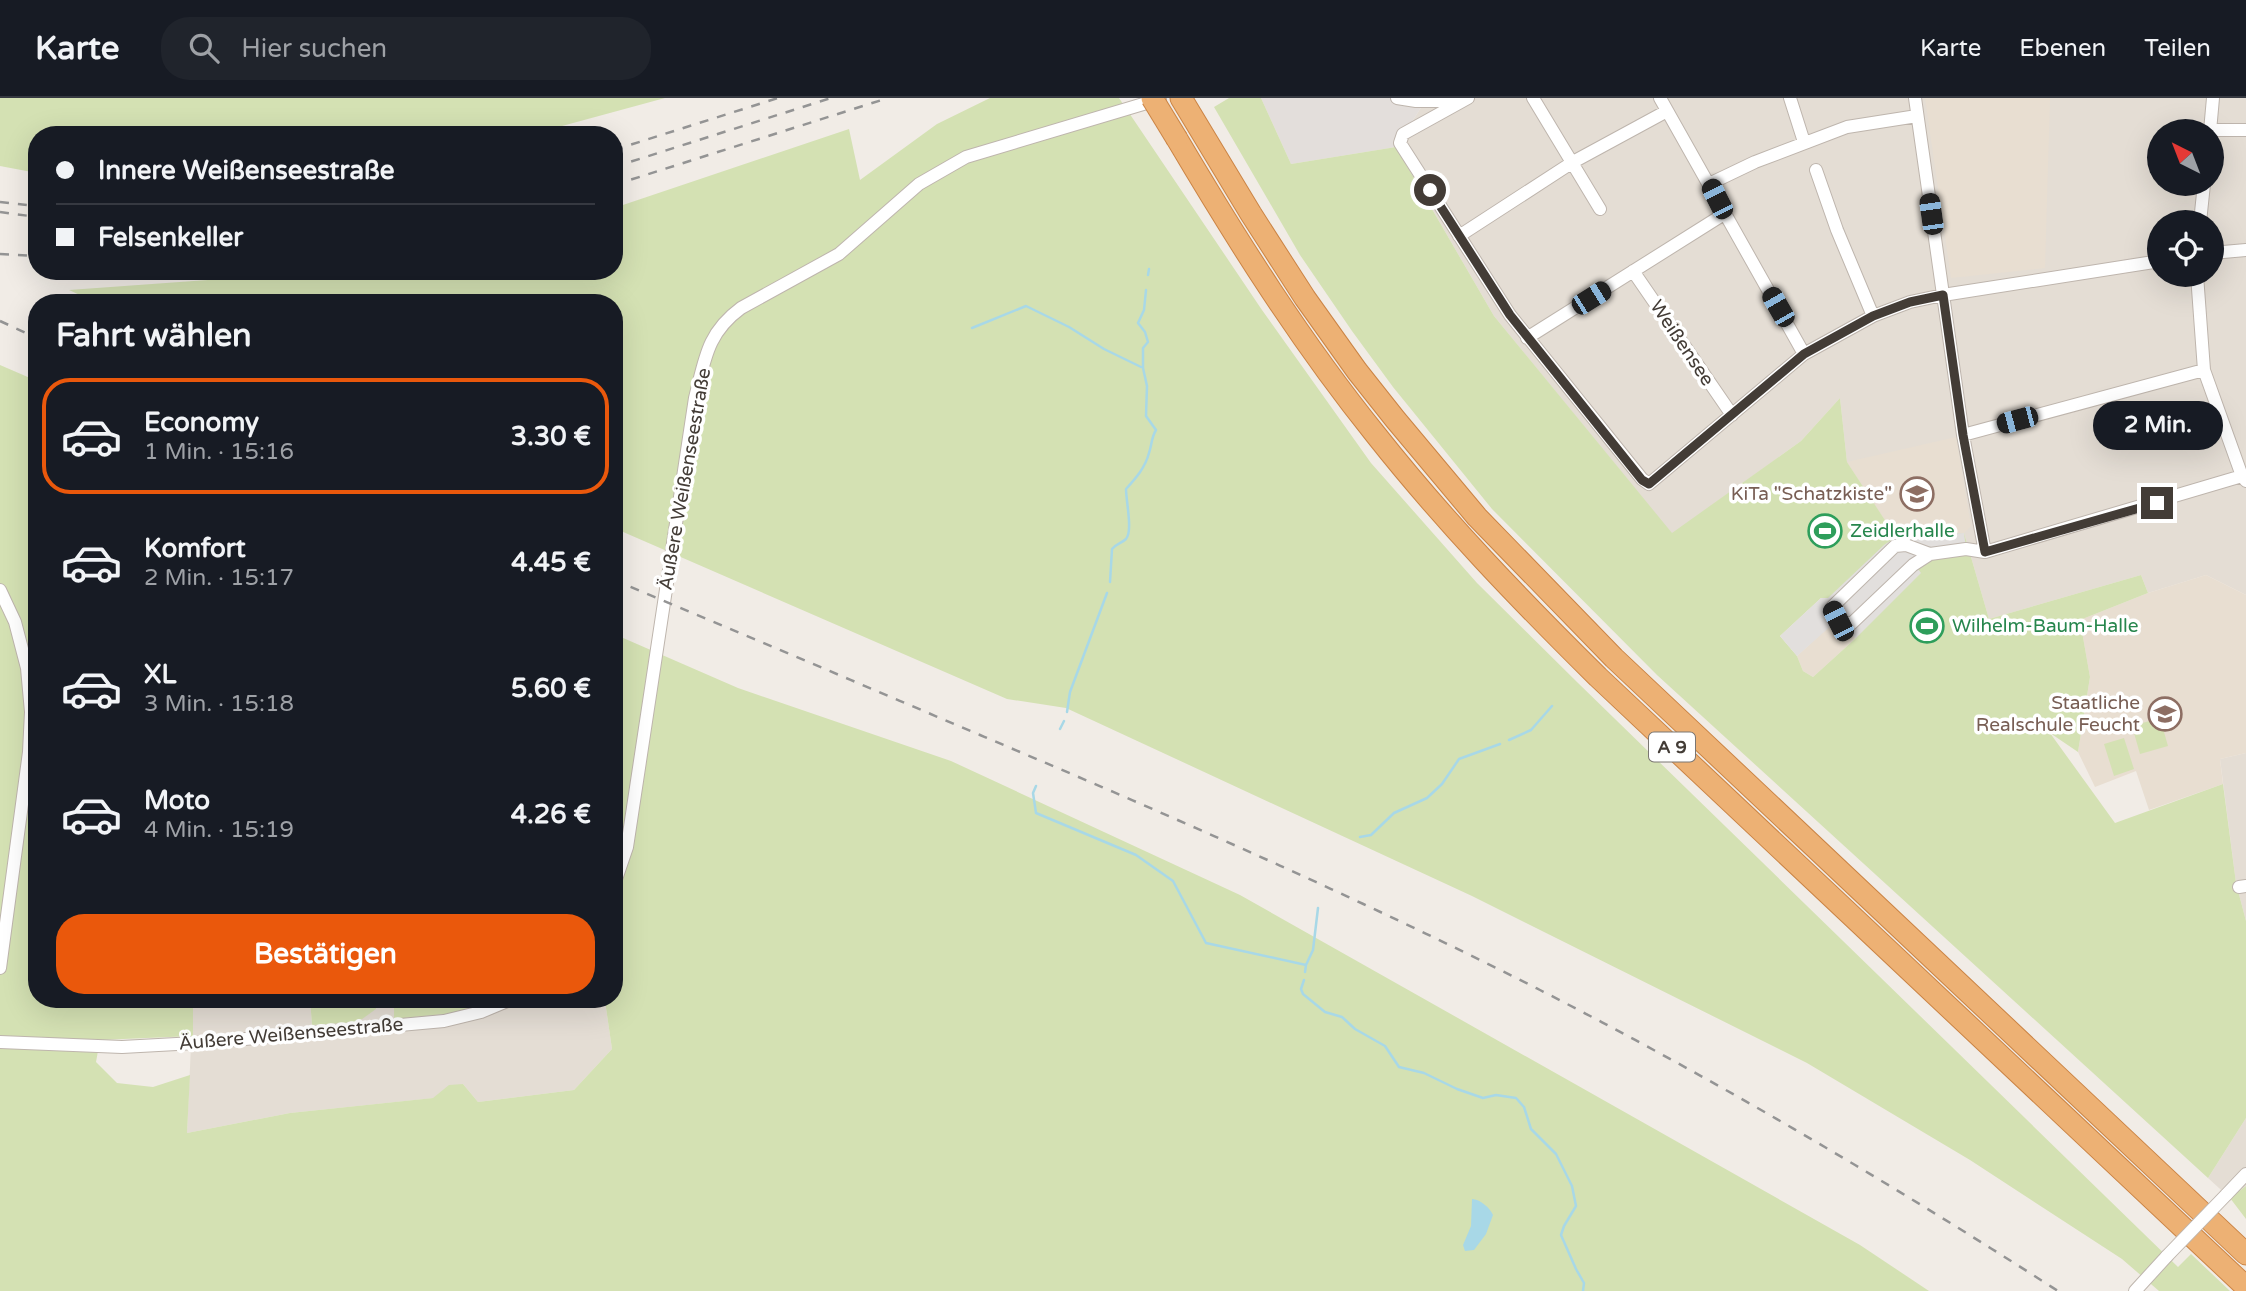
<!DOCTYPE html>
<html lang="de">
<head>
<meta charset="utf-8">
<style>
  body { margin:0; font-family:"Varela Round",sans-serif; background:#20242c; color:#f1f3f6; height:100vh; display:flex; flex-direction:column; font-size:26px; white-space:nowrap }
  * { box-sizing:border-box; margin:0 }
  p { font-size:23px; color:#9ea1a6 }
  .icon { flex:none; width:38px; height:38px; fill:none; stroke:currentColor; stroke-width:2; stroke-linecap:round; stroke-linejoin:round }
  .map { position:relative; flex:1; overflow:hidden }
  .panel { position:absolute; left:28px; top:196px; width:595px; height:714px; display:flex; flex-direction:column; background:#171b24; border-radius:28px; box-shadow:0 7px 28px #0002 }
  .panel>* { flex:none }
  .hud { position:absolute; left:28px; top:28px; width:595px; height:154px; border-radius:28px; box-shadow:0 7px 28px #0002; display:grid; align-content:center; height:154px; padding:0 28px; background:#171b24 }
  .needle { width:46px; rotate:318deg }
  .tools { position:absolute; left:2147px; top:21px; display:grid; gap:14px }
  .tools a { display:grid; place-items:center; width:77px; height:77px; border-radius:50%; background:#171b24; box-shadow:0 7px 28px #0002; font-size:35px }
  .end { position:absolute; width:32px; height:32px; margin:-16px; border:9px solid #433c36; background:#fff; box-shadow:0 0 0 4px #fff }
  .from { border-radius:50% }
  .bubble { position:absolute; height:49px; border-radius:24px; background:#171b24; box-shadow:0 7px 28px #0002; font-size:23px; font-weight:700; line-height:49px; text-align:center }
  .car { position:absolute; width:21px; height:42px; margin:-21px -10px; border-radius:9px; box-shadow:0 0 5px 2px #0007; background:linear-gradient(#222 24%,#8ab4d8 0 40%,#222 0 76%,#8ab4d8 0 86%,#222 0) }
  .hud b { display:flex; align-items:center; gap:24px; height:66px; font-size:26px }
  .hud b+b { border-top:2px solid #363941 }
  .hud i { width:18px; height:18px; background:#f1f3f6 }
  ul { padding:0; list-style:none }
  li { display:flex; align-items:center; gap:21px; height:116px; margin:0 14px 10px; padding:0 14px; border:4px solid transparent; border-radius:28px }
  li div { flex:1 }
  li b { display:block; font-size:26px }
  li em { font-style:normal; font-weight:700 }
  li.current { border-color:#ea580c }
  li>.icon { width:63px; height:63px; stroke-width:1.5 }
  h2 { padding:0 28px; font-size:32px; line-height:84px }
  .primary-button { display:flex; gap:14px; margin-top:auto; padding:14px 28px }
  .primary-button a { flex:1; height:80px; border-radius:28px; background:#ea580c; color:#fff; font-size:28px; font-weight:700; line-height:80px; text-align:center }
  header { display:flex; align-items:center; gap:42px; box-sizing:border-box; height:98px; padding:0 35px; background:#171b24; border-bottom:2px solid #363941 }
  header strong { font-size:33px }
  nav { display:flex; gap:38px; margin-inline-start:auto; font-size:24px }
  .search { width:490px; height:63px; background:#20242c; display:flex; align-items:center; gap:18px; box-sizing:border-box; padding:0 24px; border-radius:28px; color:#9ea1a6; font-size:26px }
  .map>svg:first-child { display:block }
  .residential { fill:#e4ddd4; fill-rule:evenodd }
  .industrial { fill:#e3dedb }
  .education { fill:#e8ded1 }
  .green { fill:#d4e1b3; fill-rule:evenodd }
  .parking { fill:#e2dfdd }
  .water { fill:#a8d8e7 }
  .lines { fill:none; stroke-linecap:round; stroke-linejoin:round }
  .stream { stroke:#a8d8e7; stroke-width:2.5 }
  .minor-casing { stroke:#beb5ad; stroke-width:14 }
  .motorway-casing { stroke:#cb8445; stroke-width:23 }
  .minor { stroke:#fff; stroke-width:12 }
  .motorway { stroke:#edb174; stroke-width:21 }
  .rail { stroke:#949494; stroke-width:2.5; stroke-dasharray:9 9; stroke-linecap:butt }
  .minor-bridge-casing { stroke:#beb5ad; stroke-width:14; stroke-linecap:butt }
  .motorway-bridge-casing { stroke:#cb8445; stroke-width:23; stroke-linecap:butt }
  .minor-bridge { stroke:#fff; stroke-width:12 }
  .motorway-bridge { stroke:#edb174; stroke-width:21 }
  .route { stroke:#433c36; stroke-width:9 }
  .labels { text-anchor:middle; dominant-baseline:central; stroke-width:7; stroke-linejoin:round; paint-order:stroke }
  .shield { fill:#fff; stroke:#7b7672; stroke-width:2 }
  .shield-label { font-size:18px; font-weight:bold; fill:#433c36 }
  .street-label { font-size:19px; fill:#433c36; stroke:#fff }
  .education-label { font-size:19px; fill:#785e54; stroke:#fff; text-anchor:end }
  .leisure-label { font-size:19px; fill:#27864d; stroke:#fff; text-anchor:start }
</style>
</head>
<body>
<header>
<strong>Karte</strong>
<div class="search"><svg class="icon" aria-label="search" viewBox="0 0 24 24"><circle cx="10" cy="10" r="6"/><path d="M15 15l6 6"/></svg>Hier suchen</div>
<nav><a>Karte</a><a>Ebenen</a><a>Teilen</a></nav>
</header>
<div class="map">
<svg width="2246" height="1193" viewBox="0 0 2246 1193">
  <rect width="100%" height="100%" fill="#f1ece6"/>
  <path class="residential" d="M1427 0H2246V497L2206 477 2148 495 2141 477 1989 521 1964 435 1896 439 1847 364 1840 300 1801 343 1672 436 1494 218 1396 49ZM2160 33H2212V86H2160ZM2160 124H2212V177H2160Z
    M2246 655V823L2236 785 2220 661Z
    M219 901H310L312 927 376 911V901H394L395 921 454 914 494 901H524L532 905 605 903 612 951 574 992 478 1004 463 986 434 1000 290 1015 187 1035 193 904Z
    M2246 1020V1088L2230 1100 2208 1080Z"/>
  <path class="industrial" d="M1261 0H1427L1396 49 1291 66Z"/>
  <path class="education" d="M1925 0H2050L2045 170 1951 180Z
    M1956 339 1971 428 1964 435 1896 439 1847 364Z
    M2206 477 2246 497V655L2220 661 2223 686 2149 712 2136 673 2095 689 2078 654 2090 579 2080 522 2148 495Z
    M1833 525 1856 540 1813 579 1803 573 1797 558Z"/>
  <path class="green" d="M0 0H665L529 37H37V75L0 68Z
    M990 0H1119L1262 212 1371 365 1477 485 1577 584 2178 1169 2191 1156 2230 1193H2159L2122 1161 1970 1062 1807 965 1472 798 1066 610 1007 601 614 430V205H97L69 192 334 173H614V110L849 31 860 82 937 26Z
    M1229 0H1261L1291 66 1396 49 1494 218 1672 435 1801 343 1840 300 1847 364 1896 439 1964 435 1989 521 2141 477 2148 495 2080 522 2090 579 2078 654 2050 635 2115 725 2223 686 2236 785 2246 823V1020L2208 1080 1657 577 1492 411 1393 289 1352 233 1300 157 1214 9ZM1821 500 1856 540 1813 579 1803 573 1797 558 1780 538Z
    M0 267 37 283V901H219L193 904V938L100 942 96 964 117 985 153 989 190 977 187 1035 290 1015 433 1000 449 987 463 986 478 1004 574 992 612 951 605 903 532 905 524 901H614V536L738 590 951 663 1240 797 1860 1147 1929 1193H0Z
    M2160 620 2168 648 2140 656 2132 628Z
    M2124 640 2134 671 2114 678 2104 646Z
    M310 901H376V911L358 924 312 927Z
    M394 901H494L454 915 394 921Z
    M2246 1088V1121L2230 1100Z"/>
  <path class="parking" d="M1964 435 1966 450 1915 467 1921 475 1856 540 1833 526 1797 558 1780 538 1821 500H1828L1884 447 1896 439Z"/>
  <path class="water" d="M1472 1101C1480 1101 1490 1110 1493 1117L1486 1136 1474 1152 1465 1153 1463 1147 1471 1128Z"/>
  <g class="lines">
    <path class="stream" d="M1148 177 1149 171
      M972 230 1026 208 1069 229 1104 251 1141 269
      M1110 484 1112 451C1116 446 1122 445 1126 441 1133 433 1126 403 1126 391 1136 380 1145 370 1149 355 1152 347 1151 340 1156 332L1146 318 1147 288 1143 270V250L1148 244 1145 234 1138 225 1144 212 1146 192
      M1067 614 1070 594 1107 495
      M1060 631 1064 623
      M1509 642 1531 632 1552 608
      M1036 688 1033 695 1036 715 1136 757 1173 783 1206 845 1306 867
      M1360 739 1371 737 1394 715 1427 700 1442 686 1459 661 1500 646
      M1305 874 1306 867 1313 852 1318 810
      M1304 882 1301 891 1303 896 1325 914 1342 919 1355 931 1385 948 1399 969 1424 975 1457 991 1483 1000 1496 997 1516 1000 1524 1009 1531 1031 1556 1056 1572 1088 1576 1108 1564 1128 1561 1137 1576 1171 1584 1185 1583 1193"/>
    <defs>
      <path id="minor" d="M1397 0 1416 3H1459
        M1468 0 1403 36 1400 45 1510 217 1642 381 1649 386 1804 256 1873 218 1910 204 1943 197 2160 163
        M1533 0 1600 111
        M1660 0 1804 256
        M1790 0 1804 44
        M1915 0 1963 337 1985 454
        M2211 32H2246
        M2210 33 2213 0
        M1816 72 1837 132 1873 218
        M1709 86 1755 64 1847 29 1917 18
        M2200 124 2204 86
        M1459 138 1573 64 1667 13
        M2212 155 2246 152
        M1633 173 1732 317
        M2197 177 2204 272 2242 378 2246 383
        M1527 240 1724 116
        M1963 337 2204 272
        M1930 456 1913 467 1851 526 1838 523 1832 509 1895 448 1906 447 1930 456 1966 451 1985 454 2242 378
        M0 492 15 524 27 570 31 614 29 654 0 870
        M614 787 627 749 695 300C705 261 707 235 741 210L839 156 919 86 966 59 1160 1
        M2239 789 2246 788
        M0 944 122 949 213 944 444 923 481 914 512 901
        M2226 1097 2246 1076
        M2135 1193 2167 1158"/>
      <path id="motorway" d="M1181 0 1251 116 1305 200 1357 273 1395 321 1477 419 1614 560 2246 1156
        M1177 41C1238 144 1301 244 1376 337 1444 423 1520 502 1598 579L2246 1189"/>
    </defs>
    <use href="#minor" class="minor-casing"/>
    <use href="#motorway" class="motorway-casing"/>
    <use href="#minor" class="minor"/>
    <use href="#motorway" class="motorway"/>
    <path class="rail" d="M614 52 778 0
      M614 69 831 0
      M614 87 888 0
      M0 104 37 108
      M0 114 37 119
      M0 156 37 158
      M0 223 37 240
      M614 482C736 533 858 585 980 637 1169 717 1357 799 1540 892 1718 983 1890 1085 2058 1193"/>
    <defs>
      <path id="minor-bridge" d="M2167 1158 2226 1097"/>
      <path id="motorway-bridge" d="M1152 0 1177 41"/>
    </defs>
    <use href="#minor-bridge" class="minor-bridge-casing"/>
    <use href="#motorway-bridge" class="motorway-bridge-casing"/>
    <use href="#minor-bridge" class="minor-bridge"/>
    <use href="#motorway-bridge" class="motorway-bridge"/>
  </g>
  <g class="lines">
    <path class="route" d="M1430 92 1510 217 1642 382 1649 386 1804 256 1873 218 1910 204 1943 197 1963 337 1985 454 2157 405"/>
  </g>
  <defs>
    <symbol id="school-ring" viewBox="-11 -11 22 22"><circle r="9.5" fill="#fff" stroke="#8d6e63" stroke-width="1.5"/><path d="M0-5L7-2L0 1L-7-2ZM-4 1L0 2.5L4 1V4Q0 6-4 4Z" fill="#8d6e63"/></symbol>
    <symbol id="stadium-ring" viewBox="-11 -11 22 22"><circle r="9.5" fill="#fff" stroke="#2e9e5b" stroke-width="1.5"/><path d="M0-5a6.5 5 0 1 0 0 10a6.5 5 0 1 0 0-10ZM-3.5-1.8h7v3.6h-7Z" fill="#2e9e5b"/></symbol>
  </defs>
  <g fill-rule="evenodd">
    <use href="#school-ring" x="1898" y="377" width="38" height="38"/>
    <use href="#stadium-ring" x="1806" y="414" width="38" height="38"/>
    <use href="#stadium-ring" x="1908" y="509" width="38" height="38"/>
    <use href="#school-ring" x="2146" y="597" width="38" height="38"/>
  </g>
  <g class="labels">
    <rect class="shield" x="1649" y="634.5" width="46" height="29" rx="5"/>
    <g class="shield-label">
      <text x="1672" y="649">A 9</text>
    </g>
    <g class="street-label">
      <text transform="translate(1682 245) rotate(56)">Weißensee</text>
      <text transform="translate(685 381) rotate(-80)">Äußere Weißenseestraße</text>
      <text transform="translate(291 936) rotate(-5)">Äußere Weißenseestraße</text>
    </g>
    <g class="education-label">
      <text x="1892" y="396">KiTa "Schatzkiste"</text>
      <text x="2140" y="605">Staatliche<tspan x="2140" dy="22">Realschule Feucht</tspan></text>
    </g>
    <g class="leisure-label">
      <text x="1850" y="433">Zeidlerhalle</text>
      <text x="1952" y="528">Wilhelm-Baum-Halle</text>
    </g>
  </g>
</svg>
<div class="tools">
<a><svg class="needle" viewBox="-14 -14 28 28"><path d="M0-13l5 13h-10z" fill="#e53935"/><path d="M0 13l5-13h-10z" fill="#9ea1a6"/></svg></a>
<a><svg class="icon" aria-label="locate" viewBox="0 0 24 24"><circle cx="12" cy="12" r="6"/><path d="M12 2v4M12 18v4M2 12h4M18 12h4"/></svg></a>
</div>
<i class="end from" style="left:1430px;top:92px"></i>
<i class="end" style="left:2157px;top:405px"></i>
<div class="bubble" style="left:2093px;top:303px;width:130px">2 Min.</div>
<i class="car" style="left:1717px;top:101px;rotate:333deg"></i>
<i class="car" style="left:1931px;top:116px;rotate:352deg"></i>
<i class="car" style="left:1591px;top:200px;rotate:58deg"></i>
<i class="car" style="left:1778px;top:209px;rotate:330deg"></i>
<i class="car" style="left:2017px;top:322px;rotate:255deg"></i>
<i class="car" style="left:1838px;top:523px;rotate:333deg"></i>
<div class="hud">
<b><i class="from"></i>Innere Weißenseestraße</b>
<b><i></i>Felsenkeller</b>
</div>
<section class="panel">
<h2>Fahrt wählen</h2>
<ul>
<li class="current"><svg class="icon" aria-label="car" viewBox="0 0 24 24"><path d="M5 17H2v-5l4-1 3-4h7l3 4 3 1v5h-3M9 17h6M6 11h13"/><circle cx="7" cy="17" r="2"/><circle cx="17" cy="17" r="2"/></svg><div><b>Economy</b><p>1 Min. · 15:16</p></div><em>3.30 €</em></li>
<li><svg class="icon" aria-label="car" viewBox="0 0 24 24"><path d="M5 17H2v-5l4-1 3-4h7l3 4 3 1v5h-3M9 17h6M6 11h13"/><circle cx="7" cy="17" r="2"/><circle cx="17" cy="17" r="2"/></svg><div><b>Komfort</b><p>2 Min. · 15:17</p></div><em>4.45 €</em></li>
<li><svg class="icon" aria-label="car" viewBox="0 0 24 24"><path d="M5 17H2v-5l4-1 3-4h7l3 4 3 1v5h-3M9 17h6M6 11h13"/><circle cx="7" cy="17" r="2"/><circle cx="17" cy="17" r="2"/></svg><div><b>XL</b><p>3 Min. · 15:18</p></div><em>5.60 €</em></li>
<li><svg class="icon" aria-label="car" viewBox="0 0 24 24"><path d="M5 17H2v-5l4-1 3-4h7l3 4 3 1v5h-3M9 17h6M6 11h13"/><circle cx="7" cy="17" r="2"/><circle cx="17" cy="17" r="2"/></svg><div><b>Moto</b><p>4 Min. · 15:19</p></div><em>4.26 €</em></li>
</ul>
<div class="primary-button"><a>Bestätigen</a></div>
</section>
</div>
</body>
</html>
